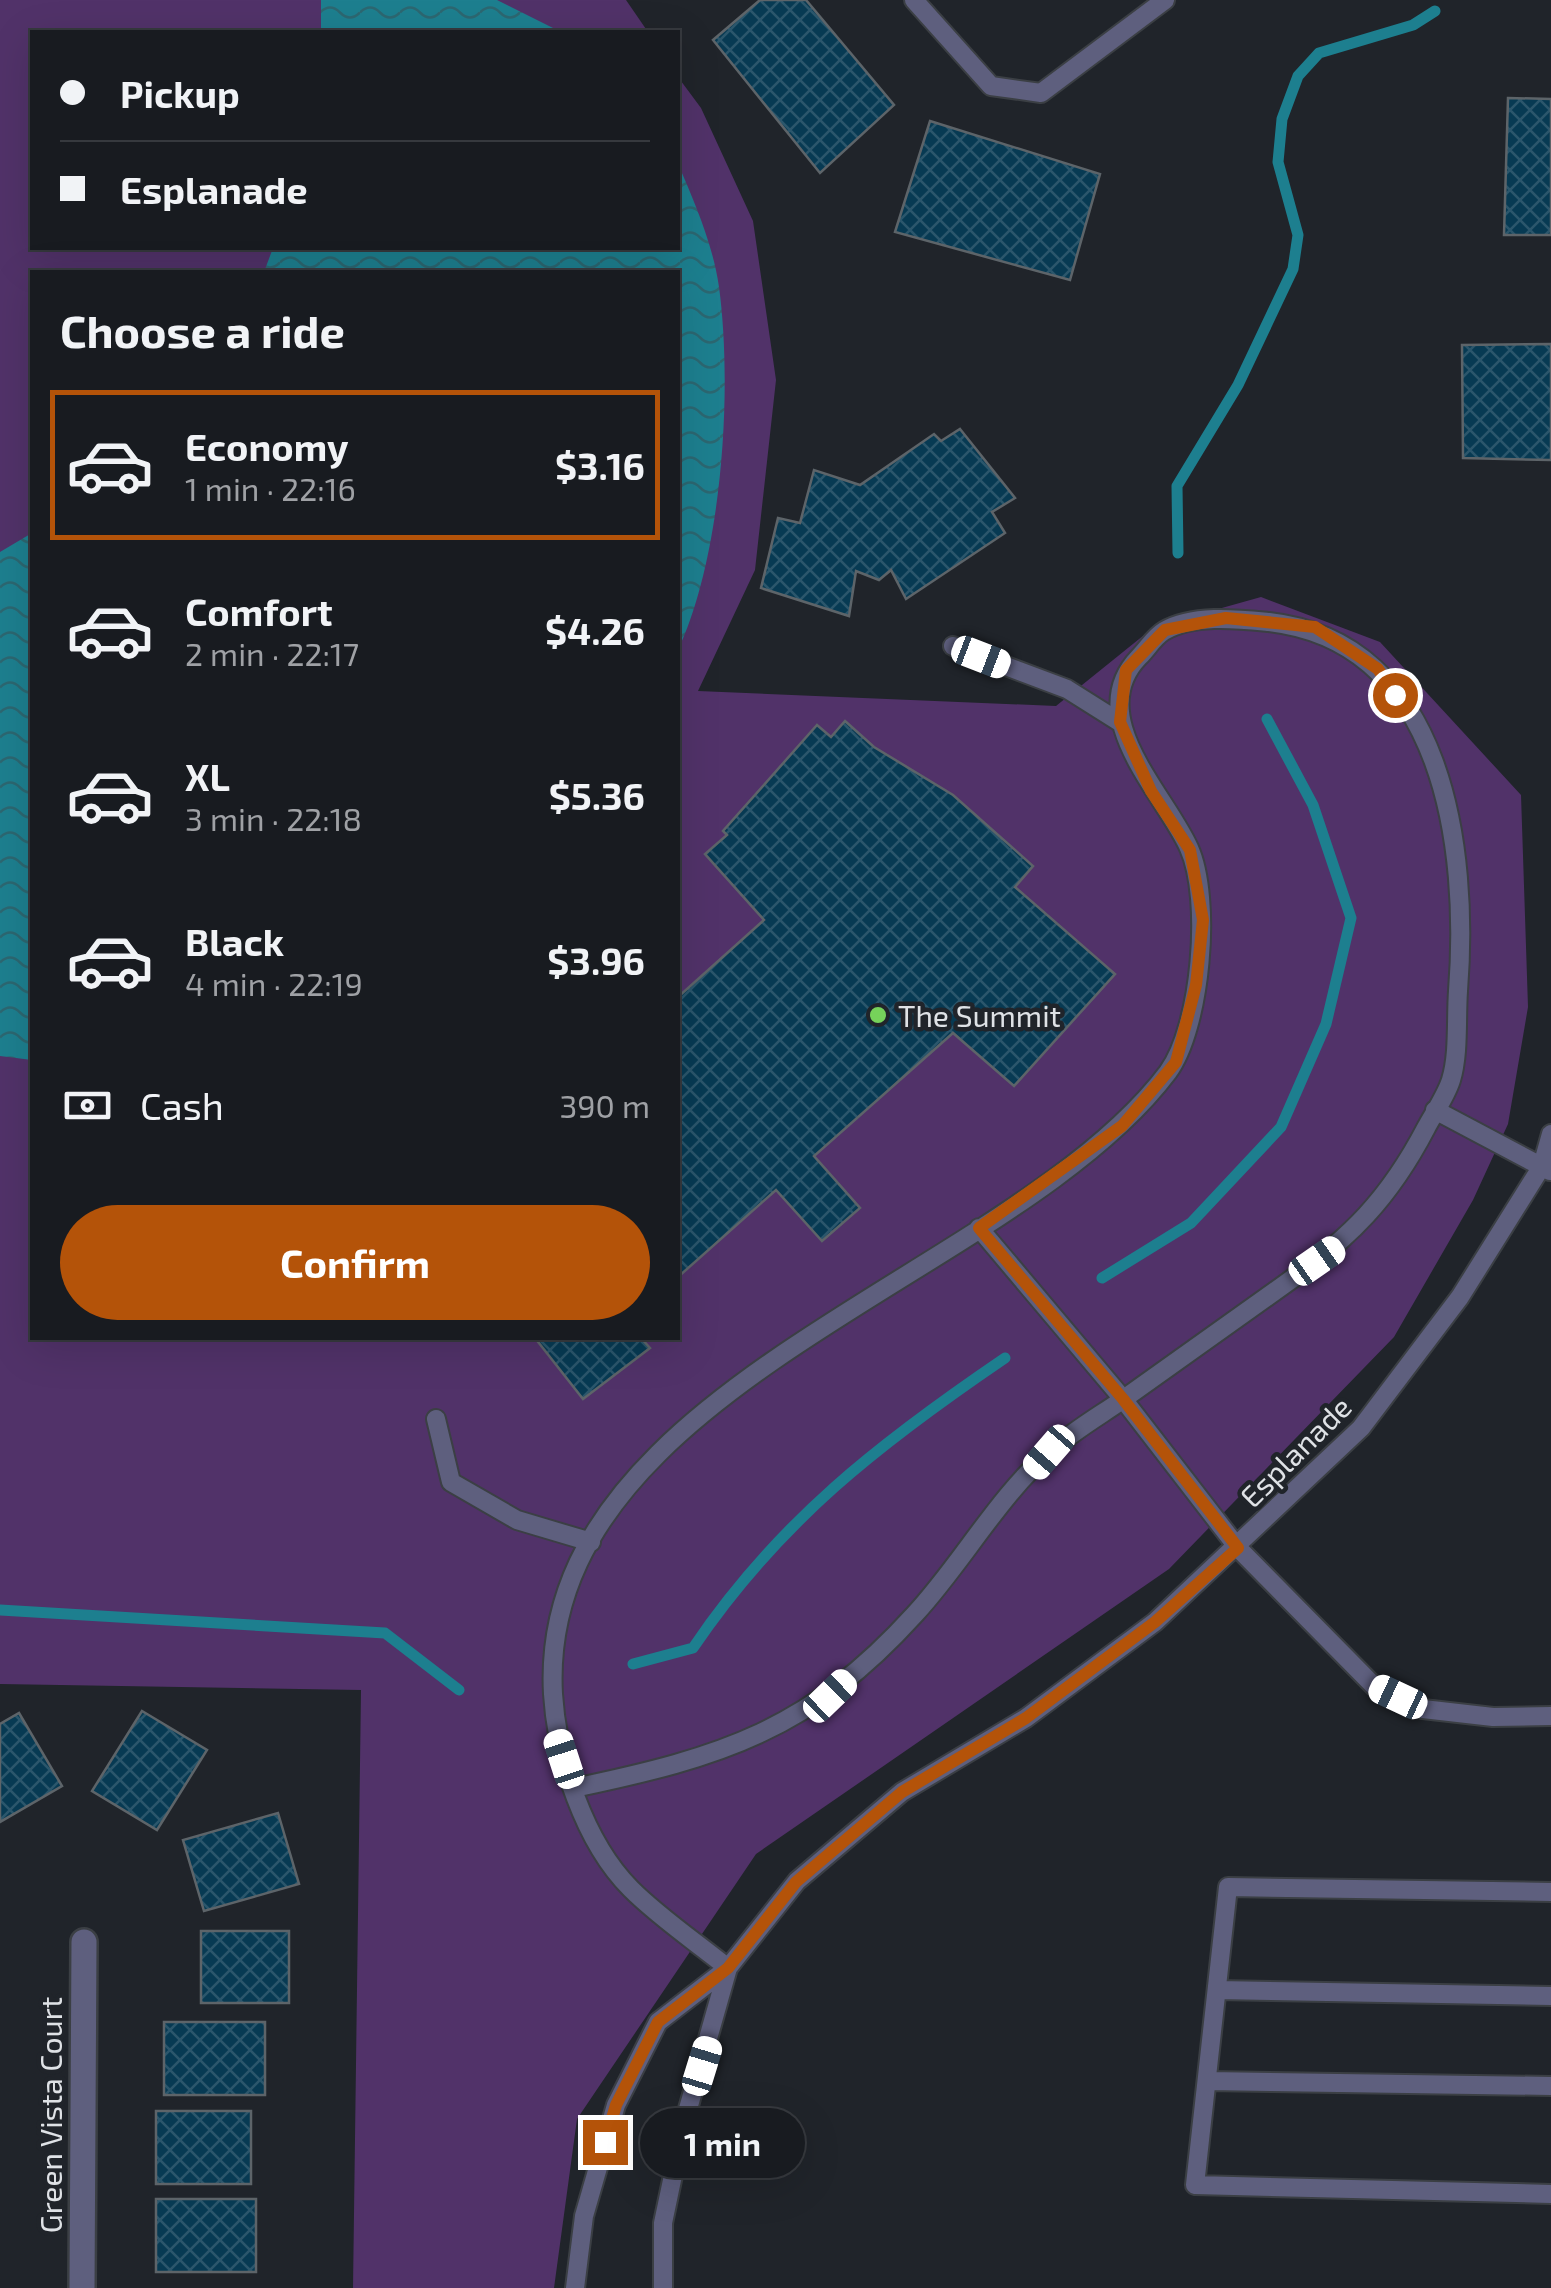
<!DOCTYPE html>
<html lang="en">
<head>
<meta charset="utf-8">
<style>
  body { margin:0; font-family:"Exo 2",sans-serif; background:#212429; color:#f1f3f6; height:100vh; display:flex; flex-direction:column; font-size:38px; white-space:nowrap }
  * { box-sizing:border-box; margin:0 }
  p { font-size:32px; color:#9fa1a5 }
  .icon { flex:none; width:55px; height:55px; fill:none; stroke:currentColor; stroke-width:2; stroke-linecap:round; stroke-linejoin:round }
  .map { position:relative; flex:1; overflow:hidden }
  .side { position:absolute; left:30px; top:270px; width:650px; height:1070px; display:flex; flex-direction:column; background:#181b20; border-radius:0px; box-shadow:0 10px 40px #0002,0 0 0 2px #36393e }
  .side>* { flex:none }
  .guide { position:absolute; left:30px; top:30px; width:650px; height:220px; border-radius:0px; box-shadow:0 10px 40px #0002,0 0 0 2px #36393e; display:grid; align-content:center; height:220px; padding:0 30px; background:#181b20 }
  .end { position:absolute; width:45px; height:45px; margin:-22px; border:12px solid #b45309; background:#fff; box-shadow:0 0 0 5px #fff }
  .from { border-radius:50% }
  .bubble { position:absolute; height:70px; border-radius:35px; background:#181b20; box-shadow:0 10px 40px #0002,0 0 0 2px #36393e; font-size:32px; font-weight:700; line-height:70px; text-align:center }
  .car { position:absolute; width:30px; height:60px; margin:-30px -15px; border-radius:12px; box-shadow:0 0 8px 2px #0007; background:linear-gradient(#fff 24%,#345 0 40%,#fff 0 76%,#345 0 86%,#fff 0) }
  .guide b { display:flex; align-items:center; gap:35px; height:95px; font-size:38px }
  .guide b+b { border-top:2px solid #36393e }
  .guide i { width:25px; height:25px; background:#f1f3f6 }
  ul { padding:0; list-style:none }
  li { display:flex; align-items:center; gap:30px; height:150px; margin:0 20px 15px; padding:0 10px; border:5px solid transparent; border-radius:0px }
  li div { flex:1 }
  li b { display:block; font-size:38px }
  li em { font-style:normal; font-weight:700 }
  li.on { border-color:#b45309 }
  li>.icon { width:90px; height:90px; stroke-width:1.5 }
  h2 { padding:0 30px; font-size:45px; line-height:120px }
  .pay { display:flex; align-items:center; gap:25px; height:110px; padding:0 30px; font-size:38px }
  .pay p { margin-inline-start:auto }
  .action { display:flex; gap:20px; margin-top:auto; padding:20px 30px }
  .action a { flex:1; height:115px; border-radius:60px; background:#b45309; color:#fff; font-size:40px; font-weight:700; line-height:115px; text-align:center }
  .map>svg:first-child { display:block }
  .green { fill:#513269; fill-rule:evenodd }
  .water { fill:url(#water-waves) }
  .lines { fill:none; stroke-linecap:round; stroke-linejoin:round }
  .stream { stroke:#1d7f8f; stroke-width:11 }
  .building { fill:url(#building-cross-hatch); stroke:#5d6469; stroke-width:2.5 }
  .lane-casing { stroke:#3b3f44; stroke-width:22 }
  .street-casing { stroke:#3b3f44; stroke-width:30 }
  .lane { stroke:#5e5f7e; stroke-width:18 }
  .street { stroke:#5e5f7e; stroke-width:25 }
  .route { stroke:#b45309; stroke-width:12 }
  .poi-dot { fill:#76d25a; stroke:#20242a; stroke-width:4 }
  .labels { text-anchor:middle; dominant-baseline:central; stroke-width:9; stroke-linejoin:round; paint-order:stroke }
  .poi-label { font-size:30px; fill:#dfe2e6; stroke:#20242a; text-anchor:start }
  .street-label { font-size:30px; fill:#dfe2e6; stroke:#20242a }
</style>
</head>
<body>
<div class="map">
<svg width="1551" height="2288" viewBox="0 0 1551 2288">
  <defs>
    <pattern id="water-waves" width="16" height="10" patternUnits="userSpaceOnUse" patternTransform="scale(2.5)"><rect width="16" height="10" fill="#1d7f8f"/><path d="M0 5q4-4 8 0t8 0" fill="none" stroke="#2c6771"/></pattern>
    <pattern id="building-cross-hatch" width="8" height="8" patternUnits="userSpaceOnUse" patternTransform="scale(2.5)"><rect width="8" height="8" fill="#073a53"/><path d="M0 0l8 8M0 8l8-8" fill="none" stroke="#2b566c"/></pattern>
  </defs>
  <rect width="100%" height="100%" fill="#20242a"/>
  <path class="green" d="M0 0H626L648 32H32V248H678V77L701 108 753 221 776 380 755 570 698 691 1056 706 1154 627 1261 597 1380 642 1521 795 1528 1007 1508 1124 1473 1200 1394 1337 1169 1569 756 1854 577 2119 554 2288H353L361 1690 0 1684ZM32 272H678V1338H32Z"/>
  <path class="water" d="M321 0H497L561 32H321Z
    M678 164C695 203 713 245 719 287 733 390 722 556 678 650V272H264L273 248H678Z
    M32 533V1060L0 1056V552Z"/>
  <g class="lines">
    <path class="stream" d="M1178 553 1177 486 1238 385 1293 269 1298 235 1278 162 1282 119 1298 76 1319 53 1413 25 1435 11
      M1102 1278 1191 1223 1281 1127 1326 1024 1351 918 1313 805 1267 719
      M0 1610 385 1633 459 1690
      M633 1664 693 1648C779 1521 880 1443 1005 1358"/>
  </g>
  <path class="building" d="M760 0H806L894 105 820 173 713 40Z
    M1508 98 1551 99V235H1504Z
    M930 121 1100 174 1070 280 895 232Z
    M1551 344V460L1463 458 1462 345Z
    M960 429 1015 498 992 512 1005 533 906 599 891 570 879 580 856 571 849 616 761 588 778 518 800 523 814 470 860 485 934 434 941 441Z
    M845 721 874 747 953 795 1033 866 1015 887 1115 974 1014 1086 953 1033 814 1156 860 1208 822 1241 776 1190 678 1277V997L764 920 705 854 727 835 723 831 817 725 831 737Z
    M535 1338H641L650 1348 583 1399Z
    M142 1711 207 1750 157 1830 92 1791Z
    M19 1713 62 1786 0 1822V1724Z
    M278 1813 299 1884 204 1911 183 1840Z
    M201 1931H289V2003H201Z
    M164 2022H265V2095H164Z
    M156 2111H251V2184H156Z
    M156 2199H256V2272H156Z"/>
  <g class="lines">
    <defs>
      <path id="lane" d="M914 0 991 86 1041 93 1165 0
        M953 646 1067 689 1121 723
        M1435 1110 1550 1171
        M979 1228 1123 1399 1238 1548 1374 1686 1423 1709 1493 1717 1551 1716
        M436 1419 451 1482 517 1520 591 1542
        M574 1788C722 1757 810 1730 915 1614 963 1562 998 1496 1052 1450 1074 1430 1101 1415 1125 1398 1178 1360 1231 1322 1285 1284 1350 1238 1389 1199 1426 1128 1434 1113 1446 1096 1451 1080 1459 1054 1456 1019 1458 991 1469 850 1445 642 1269 622 1238 619 1193 614 1164 631 1154 637 1148 648 1139 657 1082 716 1165 794 1189 848 1212 899 1201 1027 1168 1072 1013 1279 536 1386 553 1694 557 1758 584 1842 631 1889 660 1918 696 1942 728 1968
        M1551 1892 1228 1887 1195 2185 1551 2194
        M1217 1990 1551 1996
        M1207 2081 1551 2086
        M575 2288 584 2216 616 2105 658 2022 728 1968 797 1881 902 1792 1026 1718 1155 1622 1361 1428 1460 1297 1542 1166 1551 1134
        M663 2288V2223L684 2123 728 1968"/>
      <path id="street" d="M82 2288 84 1942"/>
    </defs>
    <use href="#lane" class="lane-casing"/>
    <use href="#street" class="street-casing"/>
    <use href="#lane" class="lane"/>
    <use href="#street" class="street"/>
  </g>
  <g class="lines">
    <path class="route" d="M605 2142 616 2105 658 2022 728 1968 796 1882 902 1792 1026 1718 1155 1622 1238 1548 1123 1399 979 1228 1122 1126 1176 1062 1196 985 1203 920 1190 850 1151 791 1120 722 1126 670 1165 630 1226 618 1315 627 1378 669 1395 695"/>
  </g>
  <circle class="poi-dot" cx="878" cy="1015" r="10"/>
  <g class="labels">
    <g class="poi-label">
      <text x="898" y="1015">The Summit</text>
    </g>
    <g class="street-label">
      <text transform="translate(1295 1451) rotate(-45)">Esplanade</text>
      <text transform="translate(50 2115) rotate(-90)">Green Vista Court</text>
    </g>
  </g>
</svg>
<i class="end from" style="left:1395px;top:695px"></i>
<i class="end" style="left:605px;top:2142px"></i>
<div class="bubble" style="left:640px;top:2108px;width:165px">1 min</div>
<i class="car" style="left:981px;top:657px;rotate:111deg"></i>
<i class="car" style="left:1317px;top:1261px;rotate:55deg"></i>
<i class="car" style="left:1049px;top:1452px;rotate:221deg"></i>
<i class="car" style="left:830px;top:1696px;rotate:46deg"></i>
<i class="car" style="left:1398px;top:1697px;rotate:295deg"></i>
<i class="car" style="left:564px;top:1759px;rotate:342deg"></i>
<i class="car" style="left:702px;top:2066px;rotate:17deg"></i>
<div class="guide">
<b><i class="from"></i>Pickup</b>
<b><i></i>Esplanade</b>
</div>
<section class="side">
<h2>Choose a ride</h2>
<ul>
<li class="on"><svg class="icon" aria-label="car" viewBox="0 0 24 24"><path d="M5 17H2v-5l4-1 3-4h7l3 4 3 1v5h-3M9 17h6M6 11h13"/><circle cx="7" cy="17" r="2"/><circle cx="17" cy="17" r="2"/></svg><div><b>Economy</b><p>1 min · 22:16</p></div><em>$3.16</em></li>
<li><svg class="icon" aria-label="car" viewBox="0 0 24 24"><path d="M5 17H2v-5l4-1 3-4h7l3 4 3 1v5h-3M9 17h6M6 11h13"/><circle cx="7" cy="17" r="2"/><circle cx="17" cy="17" r="2"/></svg><div><b>Comfort</b><p>2 min · 22:17</p></div><em>$4.26</em></li>
<li><svg class="icon" aria-label="car" viewBox="0 0 24 24"><path d="M5 17H2v-5l4-1 3-4h7l3 4 3 1v5h-3M9 17h6M6 11h13"/><circle cx="7" cy="17" r="2"/><circle cx="17" cy="17" r="2"/></svg><div><b>XL</b><p>3 min · 22:18</p></div><em>$5.36</em></li>
<li><svg class="icon" aria-label="car" viewBox="0 0 24 24"><path d="M5 17H2v-5l4-1 3-4h7l3 4 3 1v5h-3M9 17h6M6 11h13"/><circle cx="7" cy="17" r="2"/><circle cx="17" cy="17" r="2"/></svg><div><b>Black</b><p>4 min · 22:19</p></div><em>$3.96</em></li>
</ul>
<div class="pay"><svg class="icon" aria-label="cash" viewBox="0 0 24 24"><path d="M3 7h18v10H3z"/><circle cx="12" cy="12" r="2"/></svg>Cash<p>390 m</p></div>
<div class="action"><a>Confirm</a></div>
</section>
</div>
</body>
</html>
